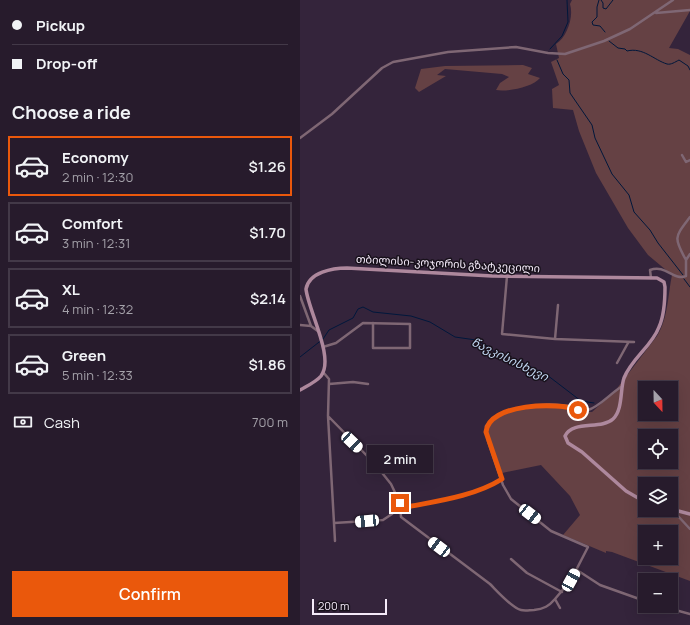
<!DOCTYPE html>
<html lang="en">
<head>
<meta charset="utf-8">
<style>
  body { margin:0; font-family:Manrope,"Noto Sans Georgian",sans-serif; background:#2f2434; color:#f1f3f6; height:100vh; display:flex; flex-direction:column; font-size:15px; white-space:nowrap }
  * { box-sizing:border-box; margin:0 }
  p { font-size:13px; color:#a4a1a9 }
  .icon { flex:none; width:22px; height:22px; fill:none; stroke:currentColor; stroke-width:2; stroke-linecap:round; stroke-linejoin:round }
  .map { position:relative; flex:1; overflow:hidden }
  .details { display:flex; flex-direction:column; background:#271b2c; width:300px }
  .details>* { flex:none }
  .top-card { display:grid; align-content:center; height:88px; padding:0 12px; background:#271b2c }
  .needle { width:26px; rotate:158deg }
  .controls { position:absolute; left:338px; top:381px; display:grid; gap:8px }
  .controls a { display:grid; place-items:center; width:40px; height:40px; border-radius:0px; background:#271b2c; box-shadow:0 4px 16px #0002,0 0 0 1px #433948; font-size:20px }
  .scale { position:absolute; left:12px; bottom:10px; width:75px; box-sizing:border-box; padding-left:4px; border:2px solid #f4eaf9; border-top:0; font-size:11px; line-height:14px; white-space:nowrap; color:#f4eaf9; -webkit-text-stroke:3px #18111b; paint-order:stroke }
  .end { position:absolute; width:18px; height:18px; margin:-9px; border:5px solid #ea580c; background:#fff; box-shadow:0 0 0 2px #fff }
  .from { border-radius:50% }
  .bubble { position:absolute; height:28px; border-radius:0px; background:#271b2c; box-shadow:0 4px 16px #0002,0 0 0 1px #433948; font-size:13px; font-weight:600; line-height:28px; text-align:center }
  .car { position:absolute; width:12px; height:24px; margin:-12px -6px; border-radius:5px; box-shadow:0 0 3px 1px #0007; background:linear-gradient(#fff 24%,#345 0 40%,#fff 0 76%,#345 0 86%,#fff 0) }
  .top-card b { display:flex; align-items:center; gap:14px; height:38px; font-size:15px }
  .top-card b+b { border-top:1px solid #433948 }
  .top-card i { width:10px; height:10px; background:#f1f3f6 }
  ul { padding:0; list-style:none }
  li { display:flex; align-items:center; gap:12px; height:60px; margin:0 8px 6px; padding:0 4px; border:2px solid #433948; border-radius:0px }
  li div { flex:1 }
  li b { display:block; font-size:15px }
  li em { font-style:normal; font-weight:600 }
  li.active { border-color:#ea580c }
  li>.icon { width:36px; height:36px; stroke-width:1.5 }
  h2 { padding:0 12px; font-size:18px; line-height:48px }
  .pay { display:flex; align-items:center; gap:10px; height:44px; padding:0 12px; font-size:15px }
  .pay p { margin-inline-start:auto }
  .primary-button { display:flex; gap:8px; margin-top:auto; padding:8px 12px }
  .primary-button a { flex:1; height:46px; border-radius:0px; background:#ea580c; color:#fff; font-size:16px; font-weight:600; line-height:46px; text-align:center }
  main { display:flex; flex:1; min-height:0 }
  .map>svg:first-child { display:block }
  .green { fill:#654144; fill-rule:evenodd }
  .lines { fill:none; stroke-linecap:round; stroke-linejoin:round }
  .stream { stroke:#00173b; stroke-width:1 }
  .minor { stroke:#7f6774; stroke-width:2.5 }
  .secondary { stroke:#ae889d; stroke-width:3.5 }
  .route { stroke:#ea580c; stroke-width:5 }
  .labels { text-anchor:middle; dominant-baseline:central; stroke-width:3; stroke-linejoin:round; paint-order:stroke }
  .street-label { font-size:11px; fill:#f4eaf9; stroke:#18111b }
  .water-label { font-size:12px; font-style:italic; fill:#c2d7f2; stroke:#18111b }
</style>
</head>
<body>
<main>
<section class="details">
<div class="top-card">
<b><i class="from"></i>Pickup</b>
<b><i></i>Drop-off</b>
</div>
<h2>Choose a ride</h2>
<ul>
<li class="active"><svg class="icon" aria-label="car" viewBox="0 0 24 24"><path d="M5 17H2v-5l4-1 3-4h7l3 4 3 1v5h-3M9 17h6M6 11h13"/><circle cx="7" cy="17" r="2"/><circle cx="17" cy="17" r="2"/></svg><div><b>Economy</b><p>2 min · 12:30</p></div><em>$1.26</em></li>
<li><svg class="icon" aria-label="car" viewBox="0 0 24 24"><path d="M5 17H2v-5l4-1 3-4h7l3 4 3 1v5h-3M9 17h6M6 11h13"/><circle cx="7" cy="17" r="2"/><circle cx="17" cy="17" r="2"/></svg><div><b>Comfort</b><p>3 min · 12:31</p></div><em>$1.70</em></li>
<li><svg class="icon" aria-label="car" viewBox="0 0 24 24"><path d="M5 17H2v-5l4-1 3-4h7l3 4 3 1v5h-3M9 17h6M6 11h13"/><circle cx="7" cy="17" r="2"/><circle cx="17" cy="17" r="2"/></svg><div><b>XL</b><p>4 min · 12:32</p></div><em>$2.14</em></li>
<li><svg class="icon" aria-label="car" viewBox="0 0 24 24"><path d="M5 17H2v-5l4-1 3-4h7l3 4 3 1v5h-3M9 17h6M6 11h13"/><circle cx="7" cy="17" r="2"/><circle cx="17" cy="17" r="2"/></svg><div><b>Green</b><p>5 min · 12:33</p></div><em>$1.86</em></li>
</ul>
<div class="pay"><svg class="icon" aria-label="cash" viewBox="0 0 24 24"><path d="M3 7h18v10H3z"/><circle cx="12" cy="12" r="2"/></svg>Cash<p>700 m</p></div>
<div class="primary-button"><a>Confirm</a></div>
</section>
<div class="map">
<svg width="390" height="625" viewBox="0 0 390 625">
  <rect width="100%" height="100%" fill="#34243b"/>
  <path class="green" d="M272 0H390V11L369 48 378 49 390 55V581L312 552 306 551V553L263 535 280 515 270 496 241 465 202 473 187 432C189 416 222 406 236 406 255 406 273 412 292 412L315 391 357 336C368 319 368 294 372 275L348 255 328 228 296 173 279 131 273 110 253 108 252 89 259 85 251 62 259 58 256 44C267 37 274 17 270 4ZM345 388H371V414H345ZM345 436H371V462H345ZM345 484H371V510H345ZM345 532H371V558H345Z
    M223 65 232 68 228 74 240 78C233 87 208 92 196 90L200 83 209 77 202 74 145 69 137 75 146 76 119 92 115 88 121 69 145 66Z"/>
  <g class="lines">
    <path class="stream" d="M299 0 297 7V17L292 22 293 25 300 26 305 32
      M301 0 303 3V8L306 9 313 0
      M309 41 318 48 325 49 327 51C343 47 354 60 367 64 371 65 375 62 379 60L388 66 390 70
      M250 49 262 36 268 22 267 0
      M257 60 263 74 269 80 270 93 292 125 295 138 312 174 329 195 334 212 350 230 358 243 383 275
      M384 279 390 287
      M0 357 23 339 29 330 53 318 58 309 63 307 73 312 111 316 130 322 155 337 176 340 189 347 199 356 219 361 247 375 281 401 294 403"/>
    <path class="minor" d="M356 13 390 10
      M0 138 32 114 82 68 93 62 148 52 216 47 248 53 265 54 304 41 330 29 373 0
      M382 155 386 162 390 160
      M386 260C373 237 375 237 390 217
      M207 276 202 334 255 339 258 305
      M351 278 350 270C366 264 373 281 386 276V260L390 254
      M0 296 11 326 19 332
      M0 325 11 326
      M255 339 334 342
      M23 347 36 343 63 323 110 324V348H73V323
      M317 363 328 343
      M23 372 29 379 28 416 35 541
      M29 384 53 382 68 384
      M28 416 75 464 91 484 100 503 101 517 190 584C197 591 212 608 221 610 225 611 230 610 234 610 244 609 249 606 255 599
      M100 503 107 507C138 501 175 496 202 479
      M363 510 378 516 390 529
      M34 523 83 520 92 514 100 503
      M211 559 227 573 262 592
      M277 570 300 585 345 601
      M361 606 390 614
      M260 608 255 599 271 580 288 547 251 531 211 499 203 485 188 441 186 426C201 406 244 402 268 406 275 407 280 412 288 410 299 407 311 393 321 387"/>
    <path class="secondary" d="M0 390C7 386 16 382 21 376 35 358 8 310 6 289 9 272 33 268 47 268L192 276 357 278 364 282 365 287C365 299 364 316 359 327 352 346 332 358 324 378 320 389 323 410 313 419 301 430 273 420 265 436L268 443 282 452 326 491 345 502
      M371 509 390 514"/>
  </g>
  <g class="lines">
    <path class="route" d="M100 503 107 507C138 501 175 496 202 479L186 432C188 403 259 402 278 410"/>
  </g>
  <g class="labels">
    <g class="street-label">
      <text transform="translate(148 263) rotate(3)">თბილისი-კოჯორის გზატკეცილი</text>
    </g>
    <g class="water-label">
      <text transform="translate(210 359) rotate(26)">წავკისისხევი</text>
    </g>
  </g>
</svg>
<div class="controls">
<a><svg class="needle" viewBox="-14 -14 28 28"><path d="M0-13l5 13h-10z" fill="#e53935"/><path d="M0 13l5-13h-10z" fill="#a4a1a9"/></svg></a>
<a><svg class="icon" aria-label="locate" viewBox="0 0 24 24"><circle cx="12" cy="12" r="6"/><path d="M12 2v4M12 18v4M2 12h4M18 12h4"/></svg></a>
<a><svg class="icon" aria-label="layers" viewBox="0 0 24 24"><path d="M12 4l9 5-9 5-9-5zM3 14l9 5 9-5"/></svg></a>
<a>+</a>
<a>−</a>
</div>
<div class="scale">200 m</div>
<i class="end from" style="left:278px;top:410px"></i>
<i class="end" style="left:100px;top:503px"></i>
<div class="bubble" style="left:67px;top:445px;width:66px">2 min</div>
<i class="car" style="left:52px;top:442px;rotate:133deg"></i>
<i class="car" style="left:230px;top:514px;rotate:128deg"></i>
<i class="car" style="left:67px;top:521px;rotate:265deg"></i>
<i class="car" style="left:139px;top:547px;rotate:307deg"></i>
<i class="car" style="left:271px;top:580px;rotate:29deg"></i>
</div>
</main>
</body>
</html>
